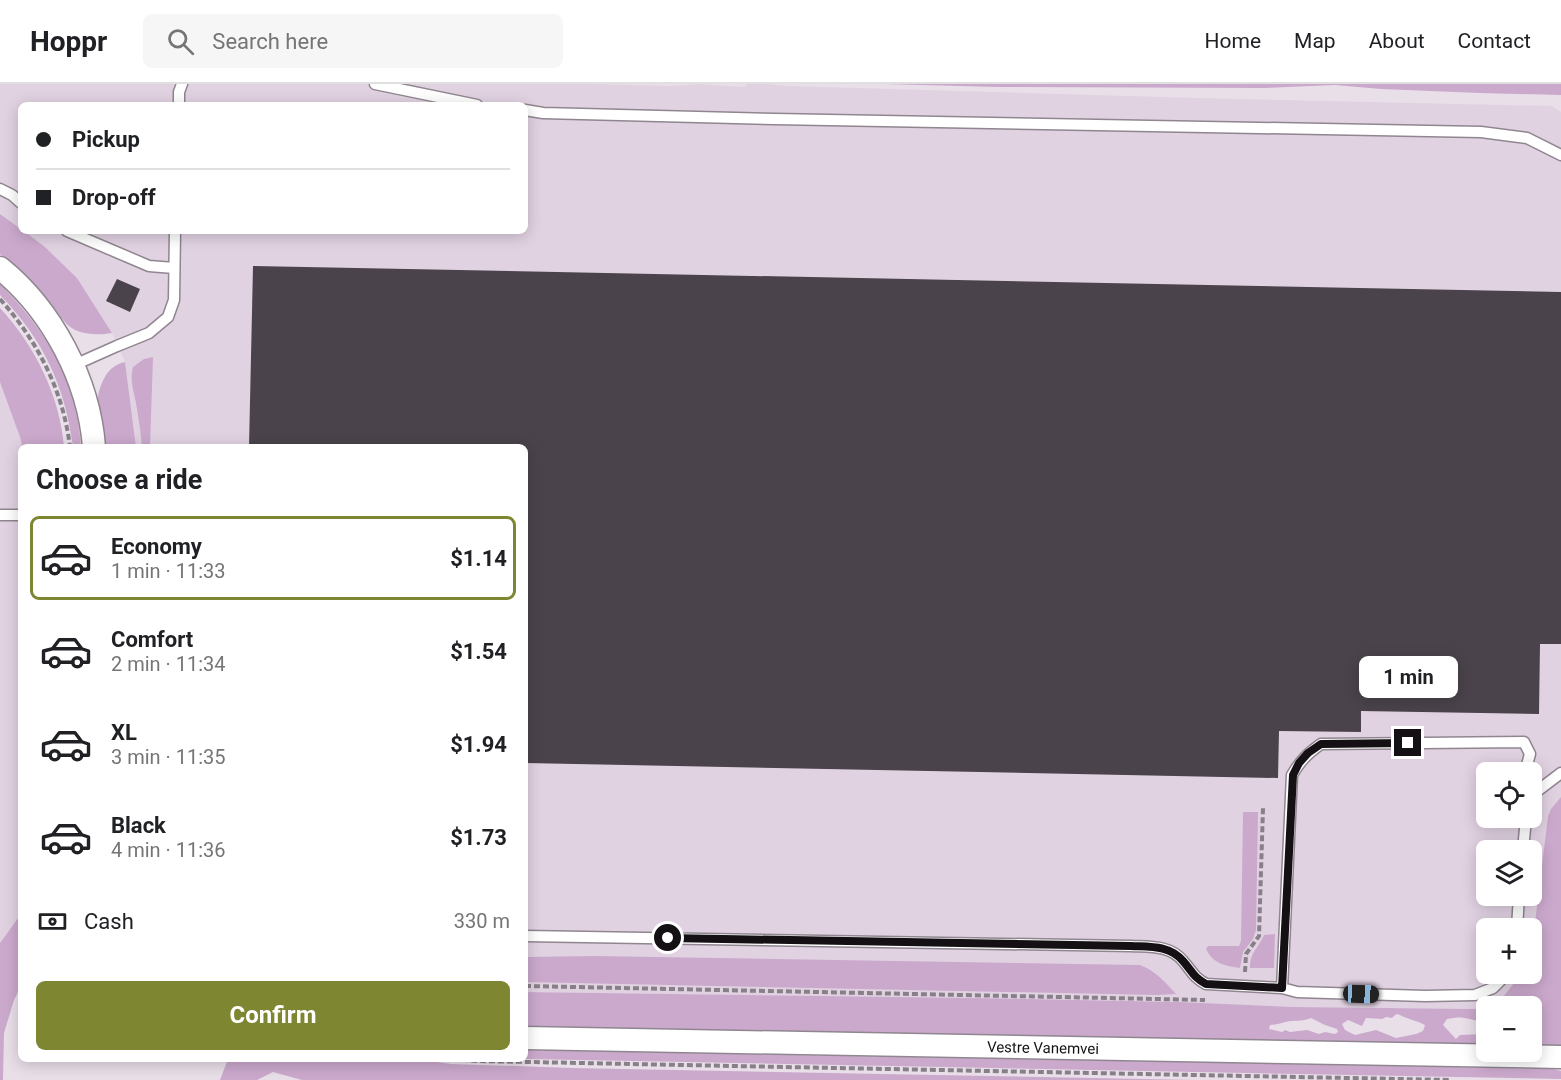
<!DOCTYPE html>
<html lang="en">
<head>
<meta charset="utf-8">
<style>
  body { margin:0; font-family:Roboto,sans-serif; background:#f6f6f6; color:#202124; height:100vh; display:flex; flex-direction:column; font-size:22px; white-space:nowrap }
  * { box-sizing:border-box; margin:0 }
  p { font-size:20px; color:#757577 }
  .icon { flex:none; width:33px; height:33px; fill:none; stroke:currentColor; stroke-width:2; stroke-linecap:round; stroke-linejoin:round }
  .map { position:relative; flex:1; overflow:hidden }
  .panel { position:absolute; left:18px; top:360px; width:510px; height:618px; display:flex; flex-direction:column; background:#fff; border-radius:9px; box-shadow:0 3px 15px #0003 }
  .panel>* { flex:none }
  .banner { position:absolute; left:18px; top:18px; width:510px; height:132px; border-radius:9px; box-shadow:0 3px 15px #0003; display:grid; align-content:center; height:132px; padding:0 18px; background:#fff }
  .buttons { position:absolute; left:1476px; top:678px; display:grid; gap:12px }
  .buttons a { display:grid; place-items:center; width:66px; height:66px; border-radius:9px; background:#fff; box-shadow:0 3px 15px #0003; font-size:30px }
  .end { position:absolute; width:27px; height:27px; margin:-14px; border:8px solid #141014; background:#fff; box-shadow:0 0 0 3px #fff }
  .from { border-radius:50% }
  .bubble { position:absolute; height:42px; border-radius:9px; background:#fff; box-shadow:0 3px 15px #0003; font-size:20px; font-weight:700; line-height:42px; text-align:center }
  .car { position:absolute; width:18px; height:36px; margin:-18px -9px; border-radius:8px; box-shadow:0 0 4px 2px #0007; background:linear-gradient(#222 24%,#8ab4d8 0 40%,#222 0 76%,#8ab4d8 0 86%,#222 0) }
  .banner b { display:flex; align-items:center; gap:21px; height:57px; font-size:22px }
  .banner b+b { border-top:2px solid #e0e0e0 }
  .banner i { width:15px; height:15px; background:#202124 }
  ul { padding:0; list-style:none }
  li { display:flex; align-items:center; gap:18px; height:84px; margin:0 12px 9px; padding:0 6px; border:3px solid transparent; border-radius:9px }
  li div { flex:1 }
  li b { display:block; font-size:22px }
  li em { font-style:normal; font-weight:700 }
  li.active { border-color:#7e8632 }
  li>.icon { width:54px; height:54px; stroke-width:1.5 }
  h2 { padding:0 18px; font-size:27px; line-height:72px }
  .pay { display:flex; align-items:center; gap:15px; height:66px; padding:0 18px; font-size:22px }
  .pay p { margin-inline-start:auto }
  .cta { display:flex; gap:12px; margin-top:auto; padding:12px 18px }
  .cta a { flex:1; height:69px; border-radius:9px; background:#7e8632; color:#fff; font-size:24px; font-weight:700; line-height:69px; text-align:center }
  header { display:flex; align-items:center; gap:36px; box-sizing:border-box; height:84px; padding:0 30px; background:#fff; border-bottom:2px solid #e0e0e0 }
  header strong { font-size:28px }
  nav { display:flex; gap:33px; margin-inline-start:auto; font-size:21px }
  .search { width:420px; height:54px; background:#f6f6f6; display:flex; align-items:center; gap:15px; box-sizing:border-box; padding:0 21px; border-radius:9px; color:#757577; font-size:22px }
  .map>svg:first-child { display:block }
  .built { fill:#e1d2e2; fill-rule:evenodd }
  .green { fill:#cba9cd; fill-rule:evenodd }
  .building { fill:#4a434b }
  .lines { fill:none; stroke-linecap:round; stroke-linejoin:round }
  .service-casing { stroke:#8f868f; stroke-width:13 }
  .minor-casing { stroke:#8f868f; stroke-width:25 }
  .path { stroke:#888088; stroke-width:4; stroke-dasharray:6 3; stroke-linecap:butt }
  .service { stroke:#fff; stroke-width:10 }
  .minor { stroke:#fff; stroke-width:22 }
  .route { stroke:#141014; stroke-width:8 }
  .labels { text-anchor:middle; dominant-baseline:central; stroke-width:6; stroke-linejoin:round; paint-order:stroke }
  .street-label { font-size:15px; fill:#141014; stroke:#fff }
</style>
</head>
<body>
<header>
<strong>Hoppr</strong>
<div class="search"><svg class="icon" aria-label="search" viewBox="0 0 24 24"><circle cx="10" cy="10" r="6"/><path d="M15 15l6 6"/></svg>Search here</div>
<nav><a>Home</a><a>Map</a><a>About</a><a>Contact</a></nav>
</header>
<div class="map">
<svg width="1561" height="996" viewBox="0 0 1561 996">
  <rect width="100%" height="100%" fill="#e9dfe9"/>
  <path class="built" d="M0 0H594L671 2 697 0 744 3 747 0H768L790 2 1197 14 1552 22 1561 28V713L1548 732 1532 863V844H1486V890H1521L1503 913 1491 922 1476 925 1295 923 1179 918 973 914 525 908V363H136L125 278 112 249 77 194 45 163 24 147H525V21H21V145L0 130ZM1486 688H1532V734H1486ZM1486 766H1532V812H1486Z
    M0 298 21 356 22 363H21V830L0 859Z"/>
  <path class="green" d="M884 0H1561V11L1480 9 1381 5 1335 1 1264 4 997 3Z
    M0 130 21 145V147H24L45 163 77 194 112 249C101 251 86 251 75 246 63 240 56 225 47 215 33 199 17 183 0 170Z
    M0 200C46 246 77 297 81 363H73C65 302 43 255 0 211Z
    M0 224C35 262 60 312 64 363H22L21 356 0 298Z
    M153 273 150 363H142C141 350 139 338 137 325 135 309 129 299 133 283L144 275Z
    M125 278 136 363H104C99 336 91 316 106 291 111 284 116 280 125 278Z
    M1561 713V961H1532V922H1491L1503 913 1521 890H1532V863L1548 732 1551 725Z
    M1243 728H1258L1256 846 1253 855 1243 868 1240 884C1226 882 1213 880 1206 865L1208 862H1239L1241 857Z
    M21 830V902L14 916 4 949 3 996H0V859Z
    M1275 850 1274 884H1250C1250 868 1258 865 1264 851Z
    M596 872 1140 881C1156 887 1164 897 1176 910L1156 911 525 898V873Z
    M525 908 973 914 1179 918 1295 923 1476 925 1486 923V937C1478 938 1472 935 1464 934 1459 933 1453 934 1447 935L1443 941 1456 955 1460 951 1486 950V961L525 944ZM1398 930C1406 935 1416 936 1425 941L1423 947 1416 950 1396 954 1376 946 1355 951 1345 946 1342 940 1348 936 1362 942 1366 934 1382 935 1386 933 1392 934 1395 931ZM1311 934 1325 941 1337 945 1338 948 1335 950 1325 948 1319 950 1307 946 1290 948 1285 946 1282 948 1269 945 1270 941C1277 941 1283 938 1291 937 1300 936 1300 938 1311 934Z
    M525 966 1553 985 1561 987V995L525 975Z
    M228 975H416L451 980 573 984 1195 996H302L273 988 257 996H220Z"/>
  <path class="building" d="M253 182 1561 208V560H1540L1539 630 1361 627V648L1279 647 1278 694 525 679V363H249Z
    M117 195 140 205 130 228 106 217Z"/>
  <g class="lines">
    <defs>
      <path id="service" d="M375 0 477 21
        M179 21V8L182 0
        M525 26 543 29 774 35 1481 48 1527 54 1561 71
        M0 105 12 111 21 119
        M67 147 149 182 174 184
        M72 282 117 262 149 249 168 233 174 216 175 147
        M0 431H21
        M1532 711 1561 689
        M1523 766 1526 734
        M1517 844 1519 812
        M525 852 1131 862C1150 863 1170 861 1183 877 1192 887 1193 893 1206 900L1282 904 1297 908 1425 912 1475 911 1493 904 1507 890
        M1282 904 1292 691C1301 676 1307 670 1321 660L1524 658 1530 670 1525 688"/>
      <path id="minor" d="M0 184C52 226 89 296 94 363
        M525 954 1561 973"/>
    </defs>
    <use href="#service" class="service-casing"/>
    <use href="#minor" class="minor-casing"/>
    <path class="path" d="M0 215C38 258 63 306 70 363
      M1245 888 1246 870 1259 852 1263 724
      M525 902 1205 916
      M453 975 478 977 1451 996"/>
    <use href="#service" class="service"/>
    <use href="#minor" class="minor"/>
  </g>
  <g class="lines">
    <path class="route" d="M668 854 1131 862C1150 863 1169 861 1183 877 1192 887 1193 893 1206 900L1282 904 1293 691 1299 679 1308 669 1321 660 1408 659"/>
  </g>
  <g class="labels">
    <g class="street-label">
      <text transform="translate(1043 964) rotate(1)">Vestre Vanemvei</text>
    </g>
  </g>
</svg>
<div class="buttons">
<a><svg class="icon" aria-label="locate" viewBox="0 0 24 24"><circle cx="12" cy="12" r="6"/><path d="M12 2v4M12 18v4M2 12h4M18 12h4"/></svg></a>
<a><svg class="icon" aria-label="layers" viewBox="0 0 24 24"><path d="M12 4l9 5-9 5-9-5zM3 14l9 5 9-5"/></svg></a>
<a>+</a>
<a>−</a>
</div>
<i class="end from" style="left:668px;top:854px"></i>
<i class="end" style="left:1408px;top:659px"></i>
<div class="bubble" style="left:1359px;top:572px;width:99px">1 min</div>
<i class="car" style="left:1361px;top:910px;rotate:92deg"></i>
<div class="banner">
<b><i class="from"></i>Pickup</b>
<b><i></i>Drop-off</b>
</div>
<section class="panel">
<h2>Choose a ride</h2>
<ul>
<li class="active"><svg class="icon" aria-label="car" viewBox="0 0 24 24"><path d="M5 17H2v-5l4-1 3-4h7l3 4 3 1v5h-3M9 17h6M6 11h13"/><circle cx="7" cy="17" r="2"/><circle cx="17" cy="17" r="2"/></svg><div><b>Economy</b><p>1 min · 11:33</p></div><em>$1.14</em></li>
<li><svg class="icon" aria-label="car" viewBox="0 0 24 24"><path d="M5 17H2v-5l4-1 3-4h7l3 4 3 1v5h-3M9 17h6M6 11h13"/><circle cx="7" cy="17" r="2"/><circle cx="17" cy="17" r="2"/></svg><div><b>Comfort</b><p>2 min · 11:34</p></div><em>$1.54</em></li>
<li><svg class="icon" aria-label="car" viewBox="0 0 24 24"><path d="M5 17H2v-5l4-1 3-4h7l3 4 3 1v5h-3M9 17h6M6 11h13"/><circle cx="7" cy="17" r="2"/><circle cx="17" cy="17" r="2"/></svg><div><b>XL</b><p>3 min · 11:35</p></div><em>$1.94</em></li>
<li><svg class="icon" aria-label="car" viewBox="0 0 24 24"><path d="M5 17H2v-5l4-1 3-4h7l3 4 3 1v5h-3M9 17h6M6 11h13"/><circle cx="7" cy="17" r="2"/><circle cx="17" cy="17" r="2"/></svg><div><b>Black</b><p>4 min · 11:36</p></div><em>$1.73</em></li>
</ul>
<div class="pay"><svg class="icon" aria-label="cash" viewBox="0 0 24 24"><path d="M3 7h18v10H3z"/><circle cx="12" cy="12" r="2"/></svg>Cash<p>330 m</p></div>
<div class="cta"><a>Confirm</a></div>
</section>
</div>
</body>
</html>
